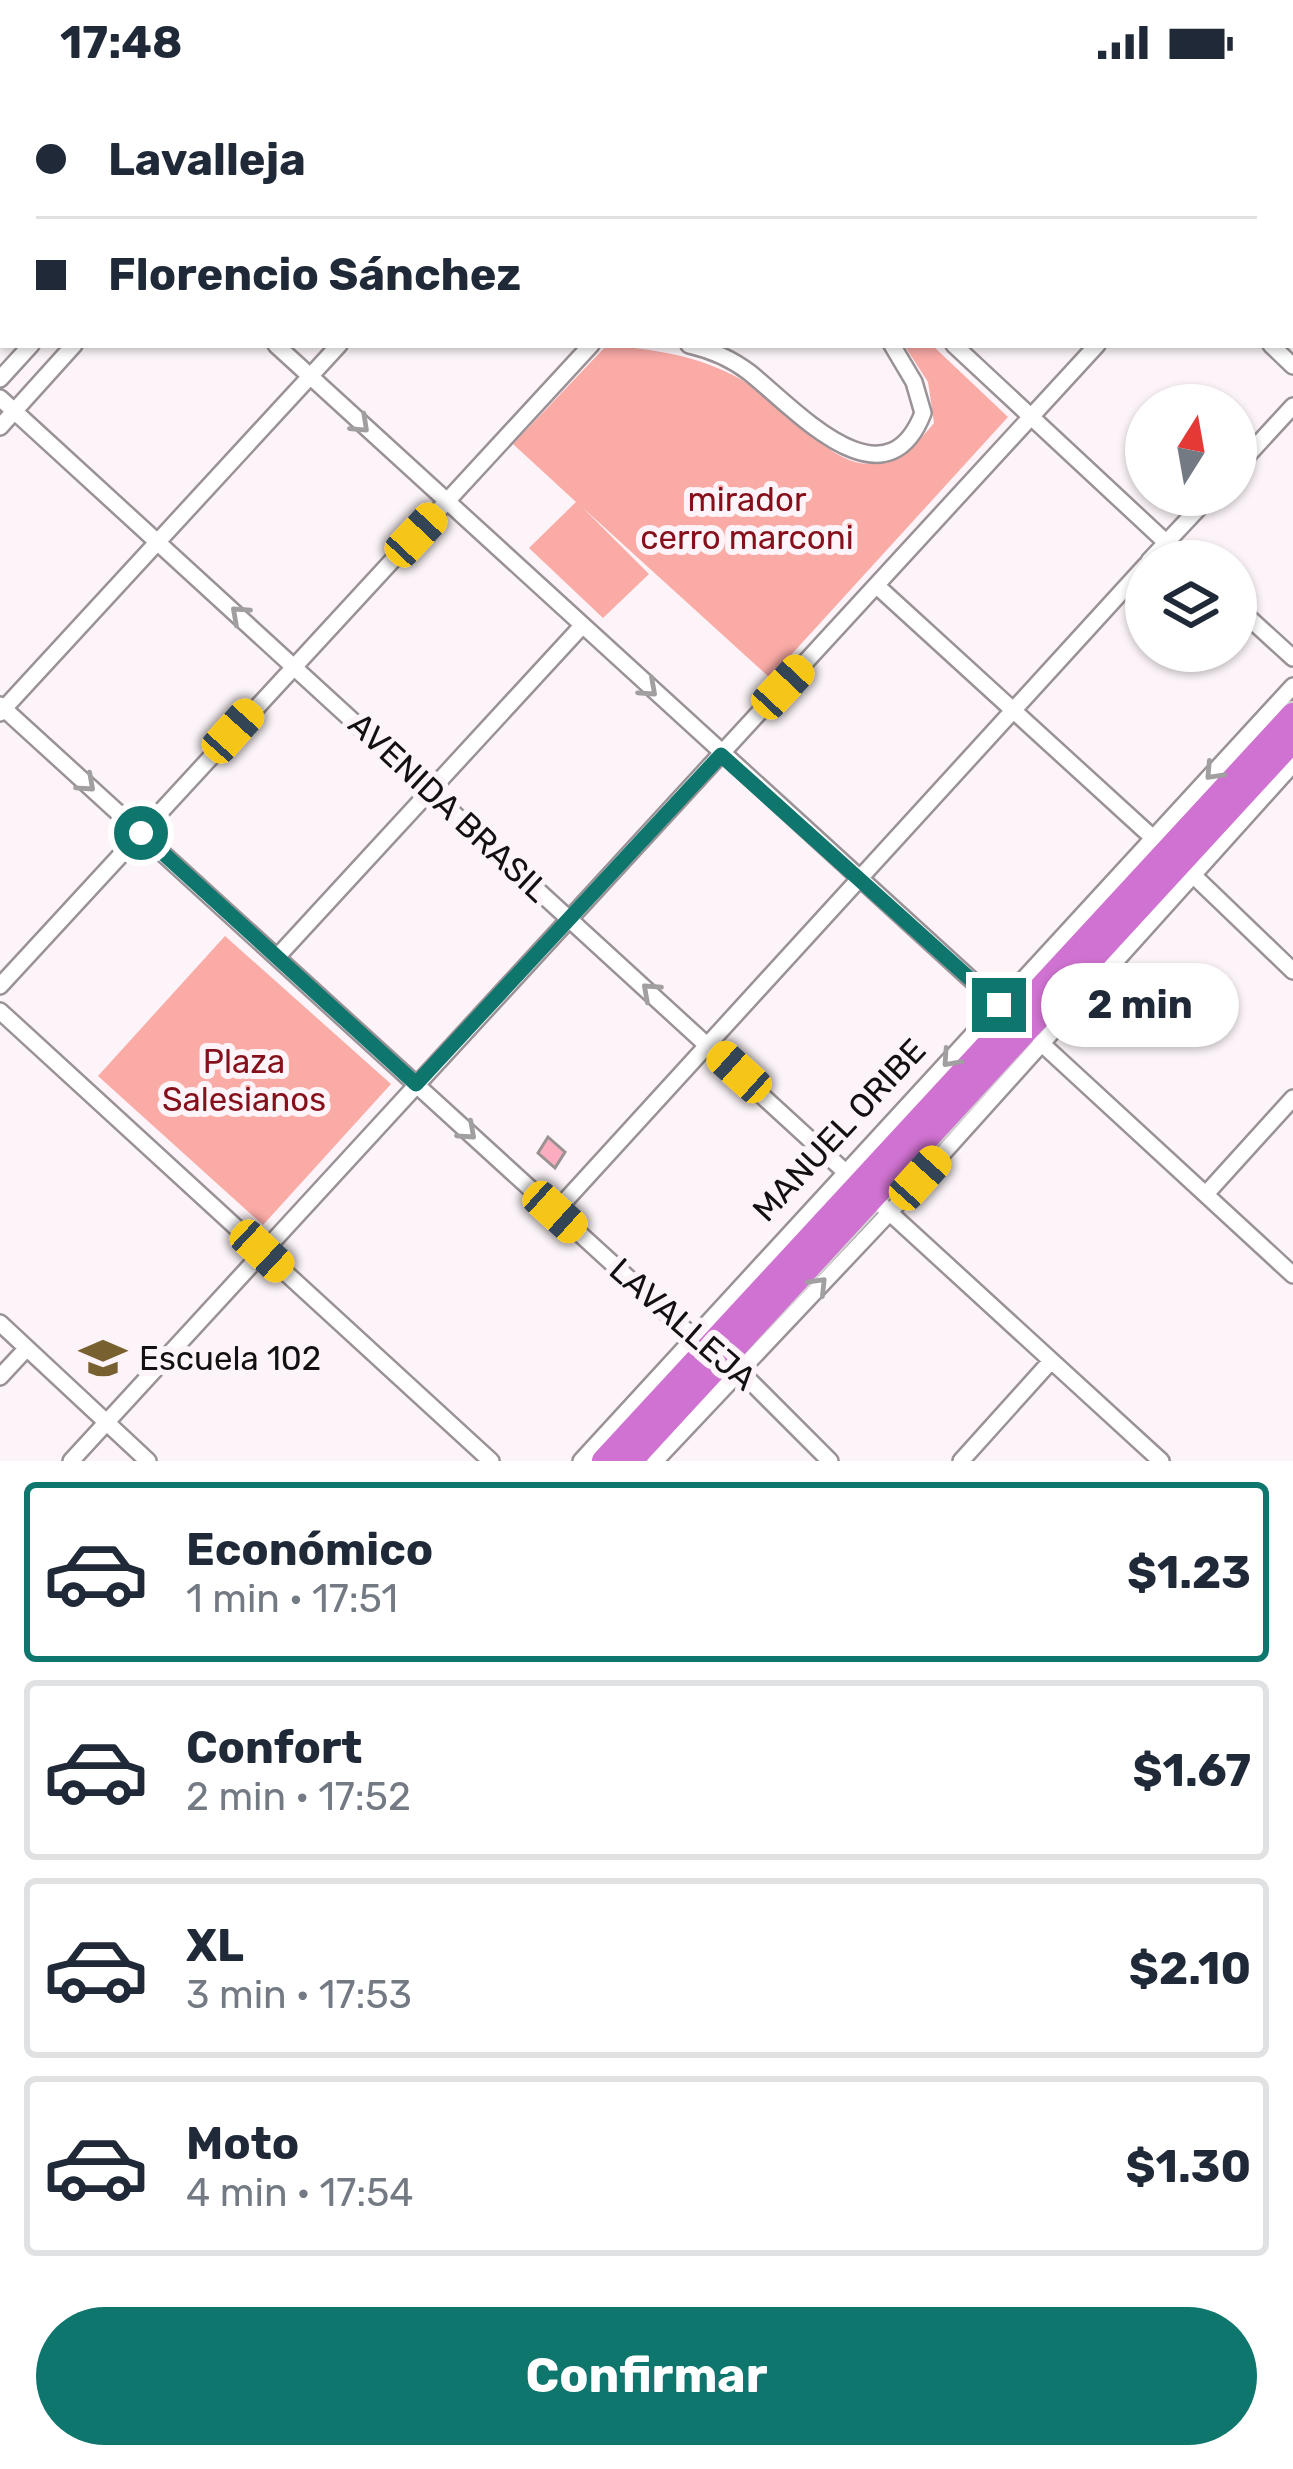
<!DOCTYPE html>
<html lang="es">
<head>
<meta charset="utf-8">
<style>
  body { margin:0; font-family:Rubik,sans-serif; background:#f2f2f3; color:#1f2937; height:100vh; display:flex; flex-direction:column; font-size:45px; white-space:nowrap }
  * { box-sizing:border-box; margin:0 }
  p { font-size:39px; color:#747a83 }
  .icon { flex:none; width:66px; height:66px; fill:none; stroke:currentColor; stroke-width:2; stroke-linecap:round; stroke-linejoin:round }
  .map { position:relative; height:1377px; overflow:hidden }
  .side { display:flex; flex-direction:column; background:#fff; flex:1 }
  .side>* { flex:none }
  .guide { position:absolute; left:0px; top:0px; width:1293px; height:264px; box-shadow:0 3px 9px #0004; display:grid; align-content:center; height:264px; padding:0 36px; background:#fff }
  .needle { width:78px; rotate:11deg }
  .tools { position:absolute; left:1125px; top:300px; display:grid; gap:24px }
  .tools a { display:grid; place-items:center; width:132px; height:132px; border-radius:50%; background:#fff; box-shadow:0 3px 9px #0004; font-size:60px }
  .end { position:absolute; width:54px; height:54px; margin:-27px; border:15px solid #0f766e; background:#fff; box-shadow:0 0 0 6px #fff }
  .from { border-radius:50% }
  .bubble { position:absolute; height:84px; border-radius:42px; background:#fff; box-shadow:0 3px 9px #0004; font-size:39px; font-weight:700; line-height:84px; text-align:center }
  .car { position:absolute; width:36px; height:72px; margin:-36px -18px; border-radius:15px; box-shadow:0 0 9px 3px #0007; background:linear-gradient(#f5c518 24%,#345 0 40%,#f5c518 0 76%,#345 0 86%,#f5c518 0) }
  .guide b { display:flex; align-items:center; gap:42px; height:114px; font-size:45px }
  .guide b+b { border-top:3px solid #e0e1e3 }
  .guide i { width:30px; height:30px; background:#1f2937 }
  ul { padding:21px 0 0; list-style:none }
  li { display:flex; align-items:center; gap:36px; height:180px; margin:0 24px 18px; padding:0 12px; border:6px solid #e0e1e3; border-radius:12px }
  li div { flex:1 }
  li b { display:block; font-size:45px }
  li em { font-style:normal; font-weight:700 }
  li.active { border-color:#0f766e }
  li>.icon { width:108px; height:108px; stroke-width:1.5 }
  .primary-button { display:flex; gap:24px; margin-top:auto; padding:24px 36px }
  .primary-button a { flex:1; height:138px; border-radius:72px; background:#0f766e; color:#fff; font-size:48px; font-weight:700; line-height:138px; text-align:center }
  .status { display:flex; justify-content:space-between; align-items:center; height:84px; padding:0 60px; background:#fff; direction:ltr }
  .status svg { height:33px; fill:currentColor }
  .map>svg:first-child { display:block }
  .park { fill:#fbaba6 }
  .building { fill:#fbacbe; stroke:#999192; stroke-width:3 }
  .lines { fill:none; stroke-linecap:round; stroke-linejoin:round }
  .minor-casing { stroke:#9a9296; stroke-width:20 }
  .highway-casing { stroke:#d5d4d4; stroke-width:28 }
  .minor { stroke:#fff; stroke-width:15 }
  .highway { stroke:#d072d1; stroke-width:24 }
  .oneway { stroke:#a19fa0 }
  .route { stroke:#0f766e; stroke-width:15 }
  .labels { text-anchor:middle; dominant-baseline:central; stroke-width:12; stroke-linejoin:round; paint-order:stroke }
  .park-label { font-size:33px; fill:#85101b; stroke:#fcf4f8 }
  .street-label { font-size:33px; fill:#131012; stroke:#fcf4f8 }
  .poi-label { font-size:33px; fill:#131012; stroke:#fcf4f8; text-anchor:start }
</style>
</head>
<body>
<div class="status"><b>17:48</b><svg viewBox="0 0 49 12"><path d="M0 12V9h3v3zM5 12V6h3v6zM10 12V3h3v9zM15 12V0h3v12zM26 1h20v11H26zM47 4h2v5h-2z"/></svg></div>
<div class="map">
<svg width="1293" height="1377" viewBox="0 0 1293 1377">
  <rect width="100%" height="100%" fill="#fcf4f8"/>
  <path class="park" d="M607 261C656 266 698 271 742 296 812 336 856 436 934 339L928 298 904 261H932L1008 333 770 594 582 423 649 490 603 534 529 464 576 418 513 360Z
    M225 852 391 1000 263 1141 98 992Z"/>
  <path class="building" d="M548 1053 565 1068 555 1084 538 1069Z"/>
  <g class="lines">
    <defs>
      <path id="minor" d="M335 0 338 3
        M447 0 450 3
        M679 0 682 3
        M1002 0 1006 3
        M269 3 272 0
        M575 3 577 0
        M955 3 958 0
        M0 5 3 8
        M1290 47 1293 44
        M1290 178 1293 181
        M276 261 999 921
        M689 261C711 266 732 275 750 289 794 324 885 427 923 329L914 298 892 261
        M954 261 1186 477
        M1271 261 1293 282
        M0 295 31 261
        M0 314 1161 1377
        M0 343 74 261
        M1236 384 1293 322
        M1149 477 1211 411
        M877 502 1152 753
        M1236 522 1293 574
        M0 621 682 1243 737 1284 830 1377
        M0 629 339 261
        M1192 790 1293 887
        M278 872 581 543
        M0 902 591 261
        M0 927 491 1377
        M1040 958 1293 1191
        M1206 1110 1293 1014
        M555 1128 1146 481
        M0 1239 148 1377
        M0 1293 27 1264
        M71 1377 1097 261
        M581 1377 1293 602
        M655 1377 890 1128 1293 680
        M961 1377 1051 1277"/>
      <path id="highway" d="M1029 0 1031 3
        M1052 0 1055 3
        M1290 223 1293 226
        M604 1377 1293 631
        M630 1377 1293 656"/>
    </defs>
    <use href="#minor" class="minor-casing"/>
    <use href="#highway" class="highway-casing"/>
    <use href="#minor" class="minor"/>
    <use href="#highway" class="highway"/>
  </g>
  <defs><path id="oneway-chevron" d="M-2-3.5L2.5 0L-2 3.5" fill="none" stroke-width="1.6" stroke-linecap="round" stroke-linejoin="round" transform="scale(3)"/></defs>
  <g class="oneway">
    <use href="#oneway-chevron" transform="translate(361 341) rotate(43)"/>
    <use href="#oneway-chevron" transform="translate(239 530) rotate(-138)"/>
    <use href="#oneway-chevron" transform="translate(649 605) rotate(42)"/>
    <use href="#oneway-chevron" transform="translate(1213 688) rotate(133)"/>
    <use href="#oneway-chevron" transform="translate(87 700) rotate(42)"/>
    <use href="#oneway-chevron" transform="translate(650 907) rotate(-138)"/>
    <use href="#oneway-chevron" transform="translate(950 975) rotate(132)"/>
    <use href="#oneway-chevron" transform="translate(468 1048) rotate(42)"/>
    <use href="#oneway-chevron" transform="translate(819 1201) rotate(-46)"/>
  </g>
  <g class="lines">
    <path class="route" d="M141 749 416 1000 721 671 999 921"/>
  </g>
  <defs>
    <symbol id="school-bare" viewBox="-9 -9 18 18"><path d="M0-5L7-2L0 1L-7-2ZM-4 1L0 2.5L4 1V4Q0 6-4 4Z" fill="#796031" stroke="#fcf4f8" stroke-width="2.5" paint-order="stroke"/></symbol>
  </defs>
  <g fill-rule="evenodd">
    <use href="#school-bare" x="70" y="1241" width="66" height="66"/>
  </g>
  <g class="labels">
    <g class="park-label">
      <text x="747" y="415">mirador<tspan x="747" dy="38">cerro marconi</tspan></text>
      <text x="244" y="977">Plaza<tspan x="244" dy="38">Salesianos</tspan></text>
    </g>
    <g class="street-label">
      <text transform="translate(449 723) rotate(43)">AVENIDA BRASIL</text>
      <text transform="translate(839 1046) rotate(-47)">MANUEL ORIBE</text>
      <text transform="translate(683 1240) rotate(41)">LAVALLEJA</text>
    </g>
    <g class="poi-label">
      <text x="139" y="1274">Escuela 102</text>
    </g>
  </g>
</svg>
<div class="tools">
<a><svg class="needle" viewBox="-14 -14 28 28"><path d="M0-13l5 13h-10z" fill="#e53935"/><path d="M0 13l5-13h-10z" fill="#747a83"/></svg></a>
<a><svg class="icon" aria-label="layers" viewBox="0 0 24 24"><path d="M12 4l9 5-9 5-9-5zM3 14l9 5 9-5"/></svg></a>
</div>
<i class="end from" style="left:141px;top:749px"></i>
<i class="end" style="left:999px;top:921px"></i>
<div class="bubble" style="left:1041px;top:879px;width:198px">2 min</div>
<i class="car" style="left:416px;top:451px;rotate:43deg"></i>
<i class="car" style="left:783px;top:603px;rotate:43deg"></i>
<i class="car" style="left:233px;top:647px;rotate:42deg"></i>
<i class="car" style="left:739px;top:988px;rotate:312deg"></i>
<i class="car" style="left:920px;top:1094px;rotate:42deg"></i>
<i class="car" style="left:555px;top:1128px;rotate:132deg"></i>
<i class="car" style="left:262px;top:1167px;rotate:133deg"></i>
<div class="guide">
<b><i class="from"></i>Lavalleja</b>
<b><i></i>Florencio Sánchez</b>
</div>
</div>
<section class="side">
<ul>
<li class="active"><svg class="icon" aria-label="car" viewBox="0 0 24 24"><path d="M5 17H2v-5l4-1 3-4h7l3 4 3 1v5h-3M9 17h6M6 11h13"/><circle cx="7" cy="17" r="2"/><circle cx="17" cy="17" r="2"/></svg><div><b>Económico</b><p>1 min · 17:51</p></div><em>$1.23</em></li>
<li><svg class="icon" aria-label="car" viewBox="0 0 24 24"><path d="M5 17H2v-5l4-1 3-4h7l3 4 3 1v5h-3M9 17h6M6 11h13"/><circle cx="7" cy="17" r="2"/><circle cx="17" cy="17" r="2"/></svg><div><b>Confort</b><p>2 min · 17:52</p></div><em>$1.67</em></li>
<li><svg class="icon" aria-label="car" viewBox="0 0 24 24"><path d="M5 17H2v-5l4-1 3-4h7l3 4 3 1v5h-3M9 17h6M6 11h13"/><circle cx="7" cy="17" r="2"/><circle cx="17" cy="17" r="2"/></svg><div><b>XL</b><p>3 min · 17:53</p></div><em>$2.10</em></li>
<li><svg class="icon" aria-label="car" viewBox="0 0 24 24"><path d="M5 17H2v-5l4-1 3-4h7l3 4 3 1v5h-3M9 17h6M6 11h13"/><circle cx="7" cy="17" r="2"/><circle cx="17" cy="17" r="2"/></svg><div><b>Moto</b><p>4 min · 17:54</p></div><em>$1.30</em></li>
</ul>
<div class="primary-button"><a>Confirmar</a></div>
</section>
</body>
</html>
